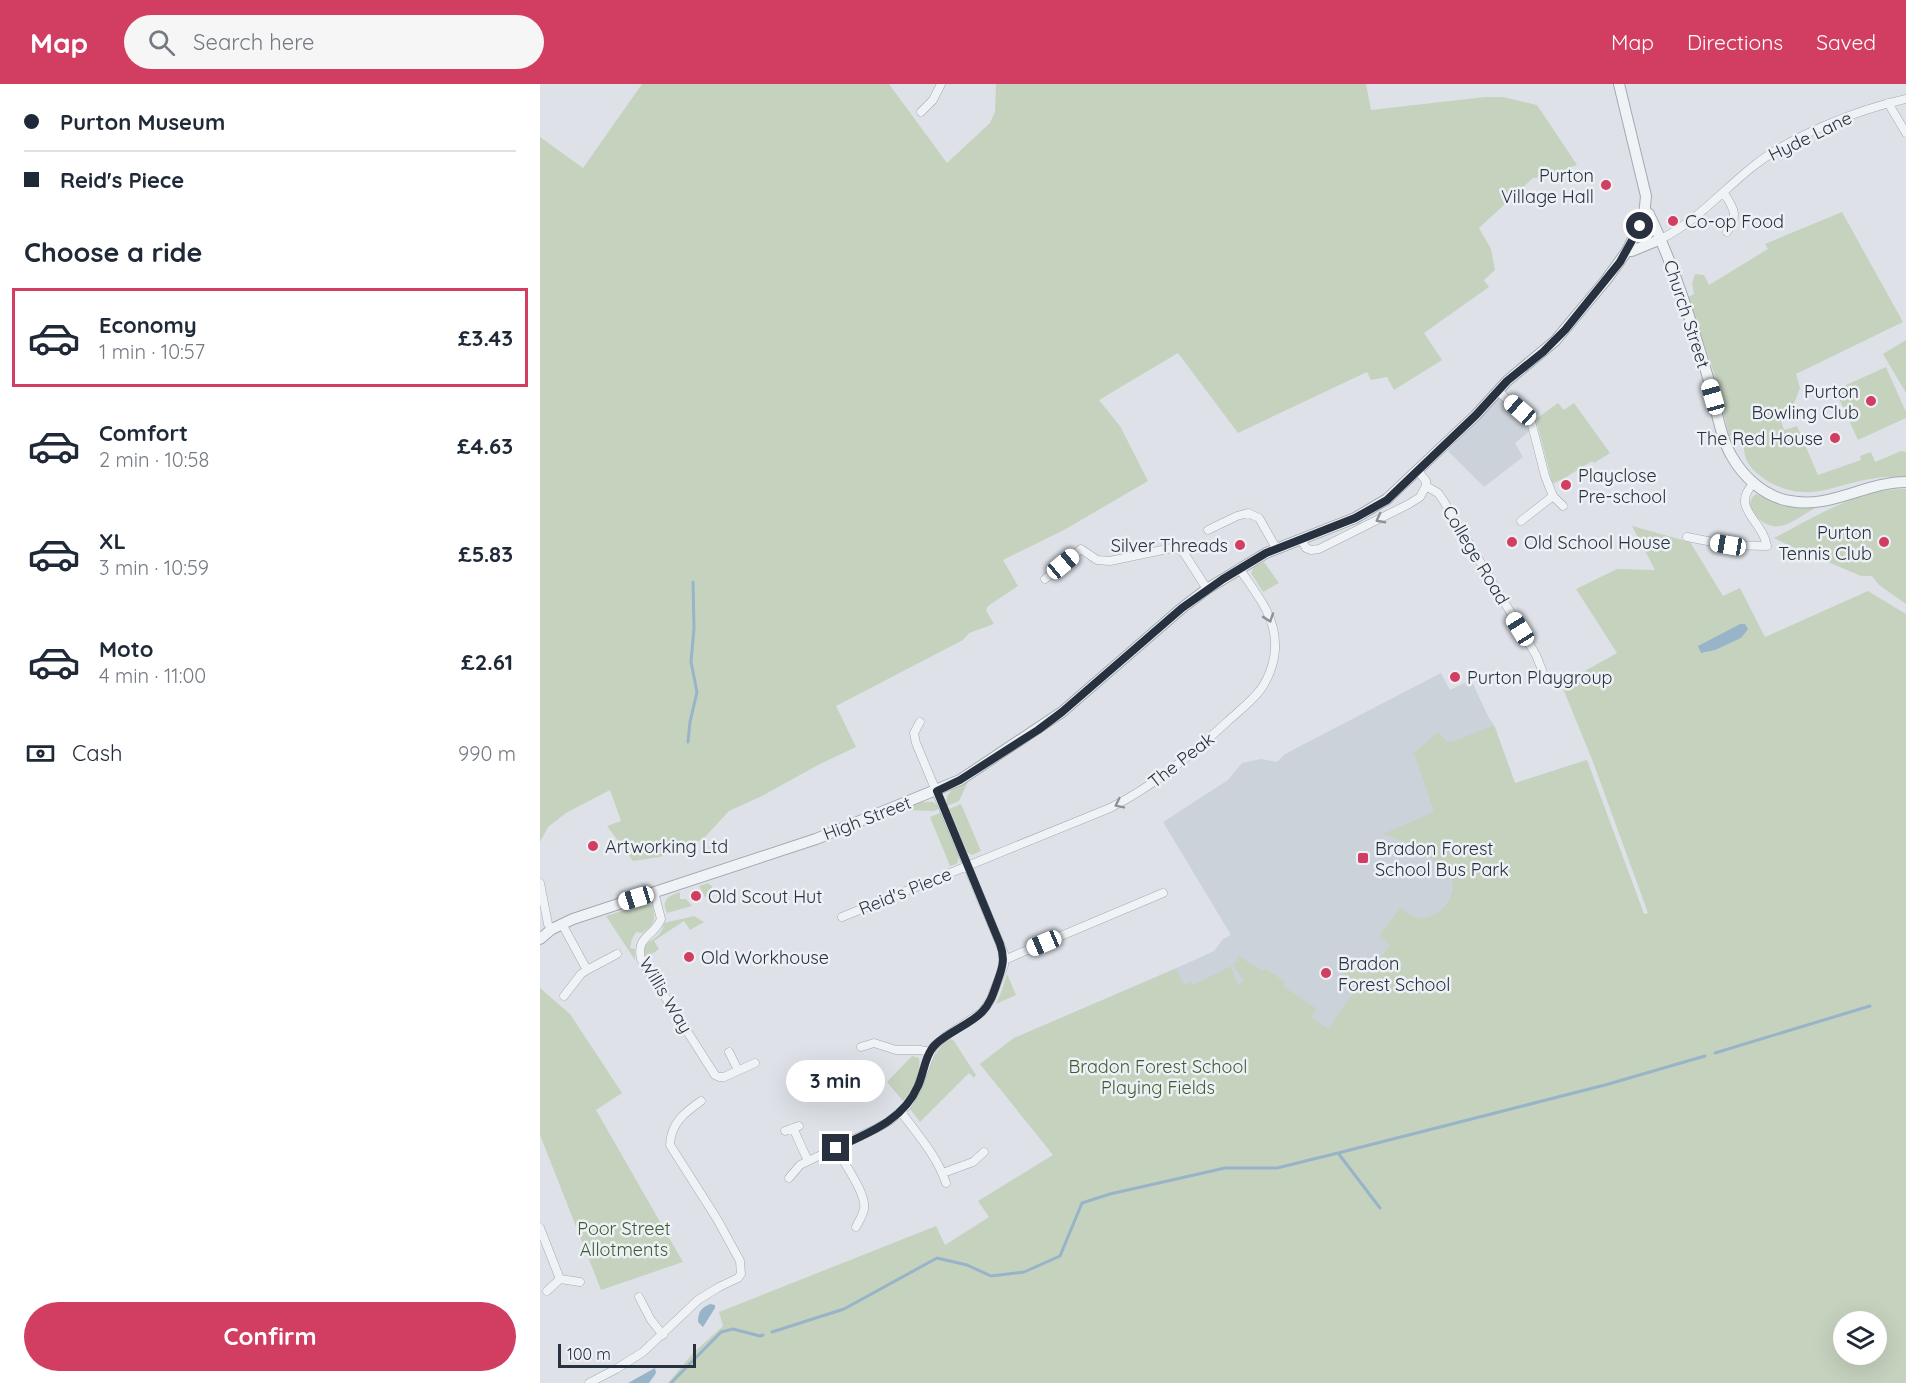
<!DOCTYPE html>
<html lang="en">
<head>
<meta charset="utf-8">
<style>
  body { margin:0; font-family:Quicksand,sans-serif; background:#f6f6f7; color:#1f2937; height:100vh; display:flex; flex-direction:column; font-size:22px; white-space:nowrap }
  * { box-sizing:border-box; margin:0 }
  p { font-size:20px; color:#747a83 }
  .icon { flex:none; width:33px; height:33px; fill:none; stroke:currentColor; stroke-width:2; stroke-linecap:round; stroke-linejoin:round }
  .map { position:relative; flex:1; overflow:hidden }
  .panel { display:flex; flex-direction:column; background:#fff; width:540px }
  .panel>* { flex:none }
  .guide { display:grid; align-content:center; height:132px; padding:0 24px; background:#fff }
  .buttons { position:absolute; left:1293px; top:1227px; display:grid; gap:12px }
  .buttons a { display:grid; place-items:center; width:54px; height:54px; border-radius:50%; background:#fff; box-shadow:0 6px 24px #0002; font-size:30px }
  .scale { position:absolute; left:18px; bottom:15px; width:138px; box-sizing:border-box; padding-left:6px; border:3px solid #27313f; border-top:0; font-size:16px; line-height:21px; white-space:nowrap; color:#27313f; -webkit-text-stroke:4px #edf1f5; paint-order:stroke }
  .end { position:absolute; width:27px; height:27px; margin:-14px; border:8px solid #27313f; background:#fff; box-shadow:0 0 0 3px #fff }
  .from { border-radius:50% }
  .bubble { position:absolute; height:42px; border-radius:21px; background:#fff; box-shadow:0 6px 24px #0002; font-size:20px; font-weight:700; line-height:42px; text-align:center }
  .car { position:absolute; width:18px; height:36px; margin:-18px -9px; border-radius:8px; box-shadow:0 0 4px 2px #0007; background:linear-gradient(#fff 24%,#345 0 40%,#fff 0 76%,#345 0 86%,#fff 0) }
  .guide b { display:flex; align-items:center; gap:21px; height:57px; font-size:22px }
  .guide b+b { border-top:2px solid #e0e1e3 }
  .guide i { width:15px; height:15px; background:#1f2937 }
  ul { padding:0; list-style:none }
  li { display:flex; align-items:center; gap:18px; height:99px; margin:0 12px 9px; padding:0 12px; border:3px solid transparent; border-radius:0px }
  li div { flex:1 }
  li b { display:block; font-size:22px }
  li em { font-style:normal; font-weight:700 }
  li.on { border-color:#d13e61 }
  li>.icon { width:54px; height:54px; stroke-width:1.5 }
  h2 { padding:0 24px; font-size:27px; line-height:72px }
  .pay { display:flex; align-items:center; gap:15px; height:66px; padding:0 24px; font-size:22px }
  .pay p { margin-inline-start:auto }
  .action { display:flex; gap:12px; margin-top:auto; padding:12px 24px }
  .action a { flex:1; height:69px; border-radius:36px; background:#d13e61; color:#fff; font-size:24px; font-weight:700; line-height:69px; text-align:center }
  header { display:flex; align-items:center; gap:36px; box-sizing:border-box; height:84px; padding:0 30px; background:#d13e61; color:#fff }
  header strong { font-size:28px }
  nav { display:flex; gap:33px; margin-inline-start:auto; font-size:21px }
  .search { width:420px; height:54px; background:#f6f6f7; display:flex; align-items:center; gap:15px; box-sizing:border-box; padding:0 21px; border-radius:33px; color:#747a83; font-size:22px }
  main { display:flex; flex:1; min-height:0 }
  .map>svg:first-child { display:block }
  .built { fill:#ccd2da }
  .green { fill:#c5d2be; fill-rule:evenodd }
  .water { fill:#97b4c9 }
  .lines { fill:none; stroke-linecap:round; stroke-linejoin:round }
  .stream { stroke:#97b4c9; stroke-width:3 }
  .minor-casing { stroke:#a3a9b2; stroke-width:9 }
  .tertiary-casing { stroke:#a3a9b2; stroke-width:12 }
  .minor { stroke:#f0f3f6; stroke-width:8 }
  .tertiary { stroke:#f0f3f6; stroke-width:10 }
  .oneway { stroke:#8c929a }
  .route { stroke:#27313f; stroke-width:8 }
  .poi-dot { fill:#d13e61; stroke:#edf1f5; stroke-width:2 }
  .labels { text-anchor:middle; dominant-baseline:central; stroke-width:5; stroke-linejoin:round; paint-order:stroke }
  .street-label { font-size:18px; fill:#27313f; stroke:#edf1f5 }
  .poi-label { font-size:18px; fill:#27313f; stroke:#edf1f5; text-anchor:start }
  .park-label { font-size:18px; fill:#3e5b33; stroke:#edf1f5 }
</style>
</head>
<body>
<header>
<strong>Map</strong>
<div class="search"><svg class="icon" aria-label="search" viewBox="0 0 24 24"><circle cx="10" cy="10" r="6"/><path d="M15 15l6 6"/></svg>Search here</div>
<nav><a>Map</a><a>Directions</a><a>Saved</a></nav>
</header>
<main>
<section class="panel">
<div class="guide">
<b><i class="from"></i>Purton Museum</b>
<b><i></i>Reid's Piece</b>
</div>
<h2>Choose a ride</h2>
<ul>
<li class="on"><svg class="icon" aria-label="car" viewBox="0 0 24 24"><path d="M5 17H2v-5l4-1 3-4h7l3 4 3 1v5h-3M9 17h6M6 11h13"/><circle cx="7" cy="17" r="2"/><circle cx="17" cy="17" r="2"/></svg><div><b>Economy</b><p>1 min · 10:57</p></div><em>£3.43</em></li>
<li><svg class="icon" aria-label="car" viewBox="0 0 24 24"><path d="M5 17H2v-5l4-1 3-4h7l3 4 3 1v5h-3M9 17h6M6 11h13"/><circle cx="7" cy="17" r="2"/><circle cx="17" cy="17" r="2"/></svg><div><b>Comfort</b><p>2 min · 10:58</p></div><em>£4.63</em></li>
<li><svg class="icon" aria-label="car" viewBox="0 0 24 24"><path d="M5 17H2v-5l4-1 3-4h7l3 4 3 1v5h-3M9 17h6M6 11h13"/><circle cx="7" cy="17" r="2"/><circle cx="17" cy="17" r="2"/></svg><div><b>XL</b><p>3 min · 10:59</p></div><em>£5.83</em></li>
<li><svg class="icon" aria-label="car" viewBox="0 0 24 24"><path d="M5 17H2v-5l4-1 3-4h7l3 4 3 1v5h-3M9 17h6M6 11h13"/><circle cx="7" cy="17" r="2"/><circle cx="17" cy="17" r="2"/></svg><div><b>Moto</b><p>4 min · 11:00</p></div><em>£2.61</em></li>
</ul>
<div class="pay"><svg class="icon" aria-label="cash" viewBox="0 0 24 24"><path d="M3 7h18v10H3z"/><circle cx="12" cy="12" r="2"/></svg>Cash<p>990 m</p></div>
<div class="action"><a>Confirm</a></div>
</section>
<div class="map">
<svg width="1366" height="1299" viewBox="0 0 1366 1299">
  <rect width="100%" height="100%" fill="#dee2e8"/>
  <path class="built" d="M958 313 971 322 991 346 975 359 983 373 944 403 908 367 945 329Z
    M901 589 910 606 929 597 932 598 949 634 954 641 975 699 1047 676 1105 833 513 1070 440 980 474 954 650 878 674 867 683 855 691 851 623 738 688 696 702 679 721 675 737 678 745 670Z"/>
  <path class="green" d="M102 0H349L407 79 450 39 455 28 456 0H826L831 26 945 13H963L997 21 1037 81 1028 84 1021 91 993 94 939 144 951 165 955 186 944 196 949 203 884 249 902 276 854 306 847 293 831 296 827 288 698 349 638 269 559 316 580 342 608 397 524 446 463 476 478 502 448 522 446 526 454 540 429 549 423 556 296 622 316 663 278 681 222 712 189 727 163 755 120 773 93 777 67 742 81 737 70 706 26 729 8 743 0 758V53L43 84Z
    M1302 128 1363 238 1256 290 1260 304 1249 332 1240 335 1244 346 1257 342 1278 391 1321 376 1320 372 1331 368 1335 378 1361 367 1366 368V393C1352 392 1338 393 1324 396 1287 404 1266 418 1229 398 1220 392 1210 385 1206 375 1203 367 1204 356 1204 347L1189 352 1175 292 1148 213 1154 210 1152 200 1155 190 1164 191 1169 201 1228 165 1225 160Z
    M1366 256V309L1343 270Z
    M1346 283 1366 328V334L1318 356 1295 306Z
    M1018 319 1024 326 1034 319 1070 369 1054 379 1052 377 1023 395 1014 399 1012 398 996 335Z
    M1366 405V520L1339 501 1332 492H1321L1248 461 1234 454C1275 433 1319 404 1366 405Z
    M1216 410 1246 421 1275 424C1264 430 1252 440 1240 442 1224 446 1199 421 1216 410Z
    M1092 442 1150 458 1183 512 1200 504 1225 553 1328 507 1366 530V1299H128L153 1269 183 1242 179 1228 396 1142 405 1161 449 1133 438 1117 513 1071 440 980 474 954 636 885 644 901 651 898 653 901 691 882 698 902 704 897 693 881 700 872 713 882 714 881 723 887 726 885 745 898 743 902 777 925 771 933 788 945 816 905 804 897 805 895 802 891 810 879 827 891 850 861 839 852 861 823C864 826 868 830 872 832 894 842 922 812 910 791 905 782 879 764 870 760 861 756 852 753 843 750L894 728 874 669 898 648 907 658 920 655 954 641 975 699 1047 676 1104 830 1108 829 1053 678 1022 602 1023 599 1077 569 1036 505 1077 485 1115 486ZM1187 547 1201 554 1164 569 1159 562ZM1304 1238H1336V1270H1304Z
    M724 478 739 499 723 508 711 489 714 483Z
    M428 698 419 717 407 722C404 707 416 703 428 698Z
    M382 718H393L401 724 394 727 366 726 365 724Z
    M421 720 441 767 432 771 427 768 409 725Z
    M402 728 419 772 417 780 410 782 390 733Z
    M168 799 172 802 174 822 165 813 159 802Z
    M140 808V815H146L152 822 127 829C121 816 128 812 140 808Z
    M112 821C117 835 114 841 102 849L96 848 92 855 90 864 95 865V876L66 832 98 822Z
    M154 832 164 838 150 846 144 837 114 857 119 865 106 874C99 857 113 859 120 849 122 847 124 842 124 839Z
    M467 890 476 911 456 920 462 906Z
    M0 904 30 930 82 1009 56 1026 143 1178 61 1206 0 1051Z
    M411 955 414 957 436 991 434 994 429 989 380 1038 370 1025C386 1004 388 967 411 955Z
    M372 972 379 974C382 987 373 1006 363 1017L347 998Z"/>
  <path class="water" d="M1200 540H1205L1208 545 1201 554 1175 566 1161 569 1158 562Z
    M170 1220 175 1221V1224L163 1243 158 1238C158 1228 161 1224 170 1220Z
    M115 1284 116 1289 109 1299H88Z"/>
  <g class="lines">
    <path class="stream" d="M148 658 150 638 157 608 151 578 154 544 153 498
      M1175 969 1330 922
      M840 1124 798 1069 1065 1001 1165 972
      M232 1248 304 1225 397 1174 427 1181 451 1192 484 1188 520 1172 542 1119 570 1110 685 1084H737L798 1069
      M131 1299 181 1248 193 1245 220 1252 223 1251"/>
    <defs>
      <path id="minor" d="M1348 19 1366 49
        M381 28 393 16 401 0
        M1184 109C1194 125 1199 131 1187 148
        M1121 155C1158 136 1180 109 1211 84 1250 52 1317 26 1366 15
        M958 307 991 337 1005 392 1013 412
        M878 387 886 397V402L898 409 903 416 996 571 1002 586 1001 592
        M981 437 1013 412 1023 422
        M668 446 697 432 708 429 719 434 736 464
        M1147 453 1188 461 1227 462C1223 436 1189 424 1214 399
        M761 455 766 464 771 466 779 465 869 420 880 413 886 402
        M505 495 541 465 557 476 570 477 632 464 638 465 644 469 667 505
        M0 799 8 840 12 845
        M114 808 121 835C114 853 96 851 101 875L175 991 179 993H184L215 979
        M302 833 570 724C614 702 652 670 688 637 699 627 712 617 721 605 730 592 736 574 735 558 734 529 714 507 699 484
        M22 840 47 886 77 870
        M464 876 623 809
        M24 912 41 890 47 886
        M321 963 334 959 356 966H380L391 968
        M189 968 198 986
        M361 1028C378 1051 397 1072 406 1099
        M253 1044 268 1077
        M245 1047 259 1042
        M296 1064C303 1078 327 1110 324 1125 323 1131 319 1137 316 1143
        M403 1089 433 1078 444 1068
        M249 1094 260 1081 335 1045 348 1038 367 1022 377 1005 393 963 406 952 442 928 450 917 464 881V870L460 860 376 659 374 649 380 638
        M0 1144 20 1195
        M7 1207 20 1195 40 1198
        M99 1213 111 1236 123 1251
        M49 1299 76 1285 103 1268 158 1216 179 1203 198 1194 201 1190 200 1177 177 1135 130 1061C131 1039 144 1029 161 1017"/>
      <path id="tertiary" d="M1105 127 1109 130C1135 184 1152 240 1169 297 1175 319 1180 352 1191 371 1203 393 1225 413 1250 417 1291 425 1326 398 1366 398
        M1087 167H1092L1121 155
        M0 855 12 845 33 835 276 755 420 696 522 628 642 524 667 505 726 469 815 434 847 415 936 331 967 297 1015 257 1066 196 1087 167 1104 132 1106 112 1079 0"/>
    </defs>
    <use href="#minor" class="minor-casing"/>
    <use href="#tertiary" class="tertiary-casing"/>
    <use href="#minor" class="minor"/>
    <use href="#tertiary" class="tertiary"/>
  </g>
  <defs><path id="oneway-chevron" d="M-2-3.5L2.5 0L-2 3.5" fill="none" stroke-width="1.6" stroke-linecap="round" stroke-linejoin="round" transform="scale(1.5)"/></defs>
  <g class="oneway">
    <use href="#oneway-chevron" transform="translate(840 435) rotate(152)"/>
    <use href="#oneway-chevron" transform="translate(729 534) rotate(71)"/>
    <use href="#oneway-chevron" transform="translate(579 720) rotate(154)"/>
  </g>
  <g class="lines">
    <path class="route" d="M296 1064C328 1049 363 1037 378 1002 384 989 385 970 396 960 410 947 429 941 442 928 451 919 454 907 458 896 463 882 465 874 460 860L397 707 420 696 498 646 522 628 642 524 683 495 726 469 815 434 847 416 936 331 967 297 1003 268 1025 246 1080 178 1100 142"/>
  </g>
  <g class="poi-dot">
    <circle cx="1066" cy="101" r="6"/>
    <circle cx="1133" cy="137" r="6"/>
    <circle cx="1331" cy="317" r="6"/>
    <circle cx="1295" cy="354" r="6"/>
    <circle cx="1026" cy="401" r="6"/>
    <circle cx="972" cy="458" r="6"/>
    <circle cx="1344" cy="458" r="6"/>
    <circle cx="700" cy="461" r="6"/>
    <circle cx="915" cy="593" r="6"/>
    <circle cx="53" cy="762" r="6"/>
    <rect x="817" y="768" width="12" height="12" rx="3"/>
    <circle cx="156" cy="812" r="6"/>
    <circle cx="149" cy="873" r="6"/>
    <circle cx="786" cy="889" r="6"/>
  </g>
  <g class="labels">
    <g class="street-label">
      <text transform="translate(1270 52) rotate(-26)">Hyde Lane</text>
      <text transform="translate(1147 230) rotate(72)">Church Street</text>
      <text transform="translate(936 471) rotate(59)">College Road</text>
      <text transform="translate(641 676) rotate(-38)">The Peak</text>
      <text transform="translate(327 734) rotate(-21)">High Street</text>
      <text transform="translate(365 807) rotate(-22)">Reid's Piece</text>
      <text transform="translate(126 911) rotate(59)">Willis Way</text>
    </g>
    <g class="poi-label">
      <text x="1054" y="91" text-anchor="end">Purton<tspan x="1054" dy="21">Village Hall</tspan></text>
      <text x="1145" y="137">Co-op Food</text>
      <text x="1319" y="307" text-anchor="end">Purton<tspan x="1319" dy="21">Bowling Club</tspan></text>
      <text x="1283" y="354" text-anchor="end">The Red House</text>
      <text x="1038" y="391">Playclose<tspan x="1038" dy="21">Pre-school</tspan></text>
      <text x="1332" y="448" text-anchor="end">Purton<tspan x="1332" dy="21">Tennis Club</tspan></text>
      <text x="984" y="458">Old School House</text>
      <text x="688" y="461" text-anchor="end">Silver Threads</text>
      <text x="927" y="593">Purton Playgroup</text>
      <text x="65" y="762">Artworking Ltd</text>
      <text x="835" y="764">Bradon Forest<tspan x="835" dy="21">School Bus Park</tspan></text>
      <text x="168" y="812">Old Scout Hut</text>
      <text x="161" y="873">Old Workhouse</text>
      <text x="798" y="879">Bradon<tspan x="798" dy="21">Forest School</tspan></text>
    </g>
    <g class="park-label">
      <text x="618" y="982">Bradon Forest School<tspan x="618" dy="21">Playing Fields</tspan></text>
      <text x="84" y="1144">Poor Street<tspan x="84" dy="21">Allotments</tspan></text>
    </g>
  </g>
</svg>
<div class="buttons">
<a><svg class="icon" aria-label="layers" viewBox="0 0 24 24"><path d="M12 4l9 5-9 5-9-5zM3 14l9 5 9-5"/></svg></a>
</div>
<div class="scale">100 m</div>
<i class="end from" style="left:1100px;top:142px"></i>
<i class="end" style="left:296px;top:1064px"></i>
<div class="bubble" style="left:246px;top:976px;width:99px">3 min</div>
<i class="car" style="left:1173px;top:313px;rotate:344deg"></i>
<i class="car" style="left:980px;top:326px;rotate:311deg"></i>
<i class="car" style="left:1188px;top:461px;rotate:280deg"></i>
<i class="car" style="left:523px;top:480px;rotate:50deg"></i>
<i class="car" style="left:980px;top:545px;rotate:328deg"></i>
<i class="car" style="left:96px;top:814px;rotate:253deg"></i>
<i class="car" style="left:504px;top:859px;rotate:247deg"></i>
</div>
</main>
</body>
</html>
